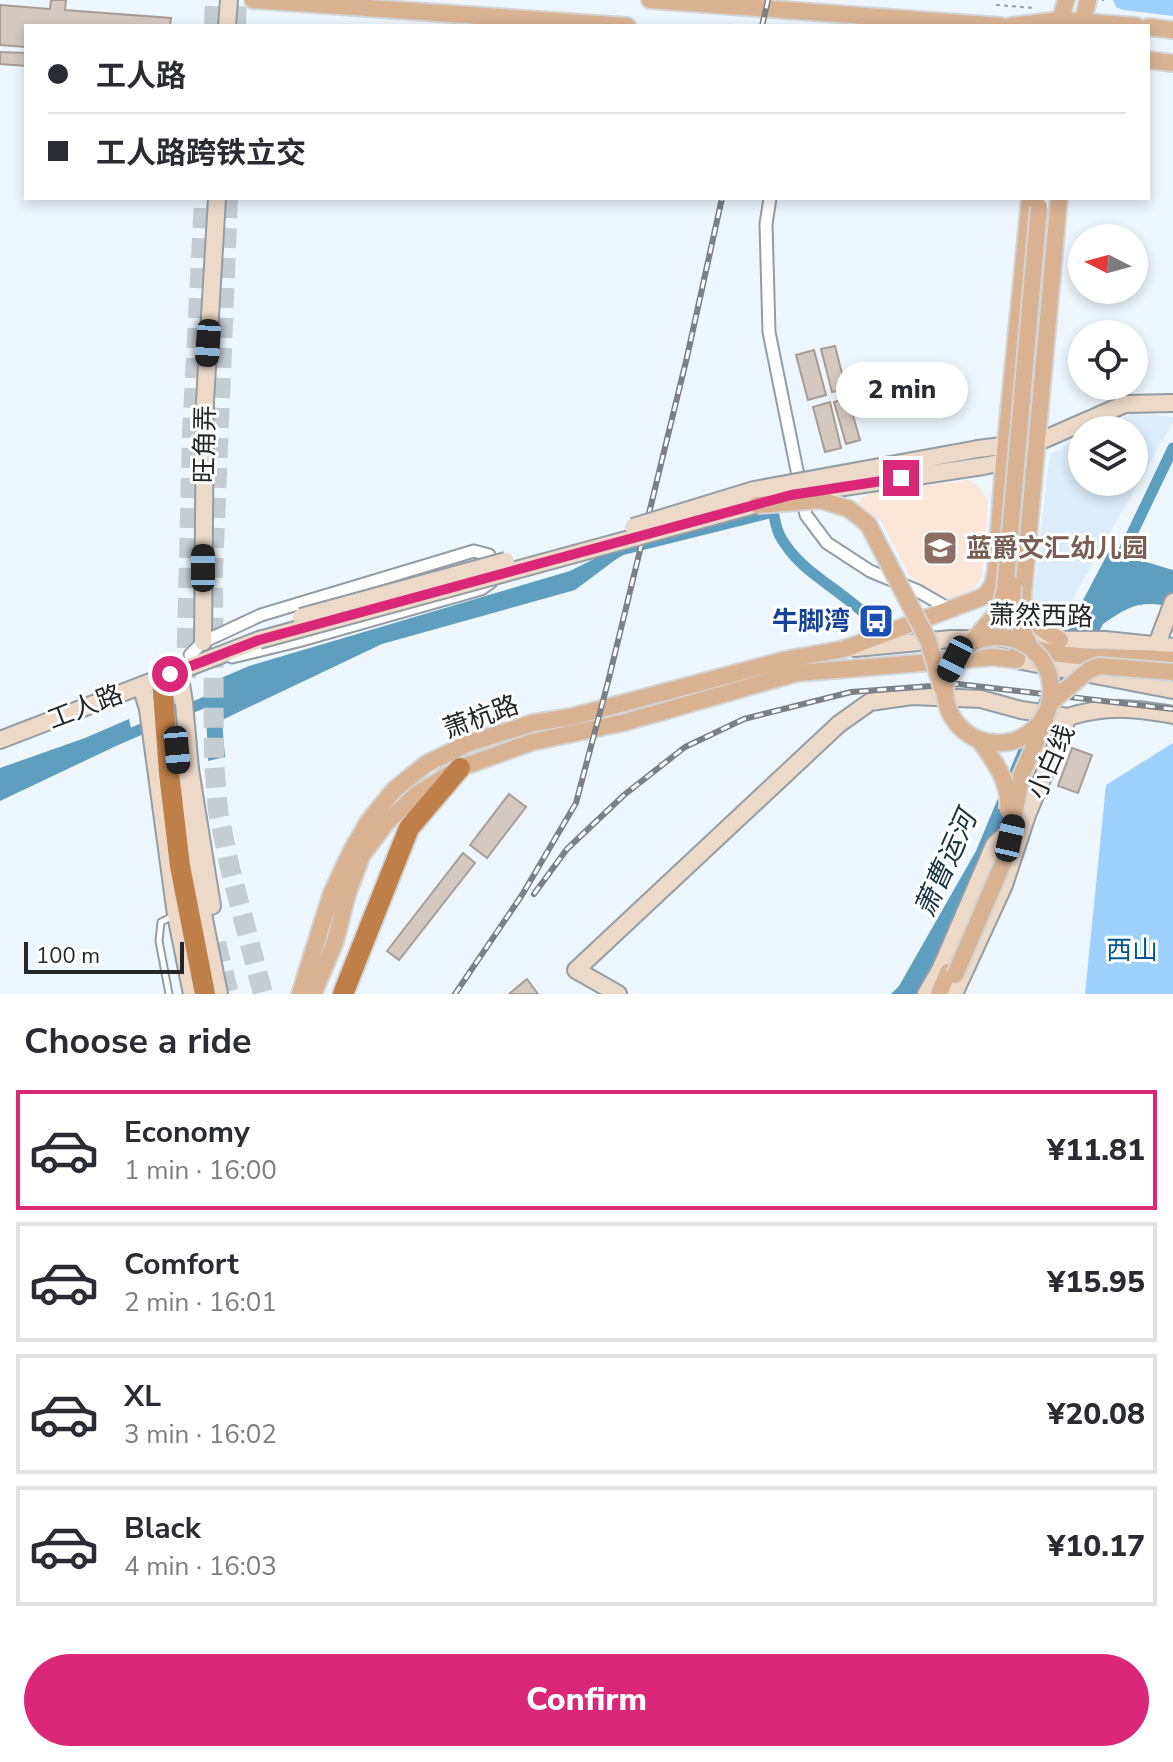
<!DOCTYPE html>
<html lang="en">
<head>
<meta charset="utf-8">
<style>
  body { margin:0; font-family:"Nunito Sans","Noto Sans SC",sans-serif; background:#f7f7f7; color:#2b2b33; height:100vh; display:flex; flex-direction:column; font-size:30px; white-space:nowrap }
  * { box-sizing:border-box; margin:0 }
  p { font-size:26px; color:#7c7c81 }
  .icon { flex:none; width:44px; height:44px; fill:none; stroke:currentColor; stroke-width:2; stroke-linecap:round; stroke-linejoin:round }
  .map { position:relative; height:994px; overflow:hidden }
  .drawer { display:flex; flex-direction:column; background:#fff; flex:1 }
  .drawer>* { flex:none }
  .top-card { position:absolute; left:24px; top:24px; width:1126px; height:176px; border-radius:0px; box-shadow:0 4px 12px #0003; display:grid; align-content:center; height:176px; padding:0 24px; background:#fff }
  .needle { width:52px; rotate:276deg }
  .buttons { position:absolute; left:1068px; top:224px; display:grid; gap:16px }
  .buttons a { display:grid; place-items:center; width:80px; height:80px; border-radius:50%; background:#fff; box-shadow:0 4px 12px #0003; font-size:40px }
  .scale { position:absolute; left:24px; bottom:20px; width:160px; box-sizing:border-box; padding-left:8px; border:4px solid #23272a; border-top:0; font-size:22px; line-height:28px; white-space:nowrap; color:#23272a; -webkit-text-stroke:6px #fff; paint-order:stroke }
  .end { position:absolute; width:36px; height:36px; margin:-18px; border:10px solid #db2777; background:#fff; box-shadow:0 0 0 4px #fff }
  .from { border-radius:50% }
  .bubble { position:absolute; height:56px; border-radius:28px; background:#fff; box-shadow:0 4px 12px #0003; font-size:26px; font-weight:800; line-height:56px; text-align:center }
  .car { position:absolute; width:24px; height:48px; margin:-24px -12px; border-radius:10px; box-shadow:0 0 6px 2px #0007; background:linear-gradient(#222 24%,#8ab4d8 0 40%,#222 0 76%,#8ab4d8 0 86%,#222 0) }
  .top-card b { display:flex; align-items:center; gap:28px; height:76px; font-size:30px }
  .top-card b+b { border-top:2px solid #e1e1e2 }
  .top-card i { width:20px; height:20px; background:#2b2b33 }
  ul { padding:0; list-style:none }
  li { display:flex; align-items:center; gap:24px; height:120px; margin:0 16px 12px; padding:0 8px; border:4px solid #e1e1e2; border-radius:0px }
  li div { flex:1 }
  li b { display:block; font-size:30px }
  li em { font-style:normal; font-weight:800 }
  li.selected { border-color:#db2777 }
  li>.icon { width:72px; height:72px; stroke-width:1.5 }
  h2 { padding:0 24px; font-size:36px; line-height:96px }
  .action { display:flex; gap:16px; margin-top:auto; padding:16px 24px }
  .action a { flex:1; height:92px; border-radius:48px; background:#db2777; color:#fff; font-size:32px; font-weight:800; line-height:92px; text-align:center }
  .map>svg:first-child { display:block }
  .built { fill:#dbecfa }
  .education { fill:#fce6d8 }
  .green { fill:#9ed0fc }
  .water { fill:#5e9ebf }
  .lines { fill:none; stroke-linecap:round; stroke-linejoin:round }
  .canal { stroke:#5e9ebf; stroke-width:11 }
  .building { fill:#d4c9c1; stroke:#a89d95; stroke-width:2 }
  .highway-tunnel { stroke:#c5cdd3; stroke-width:20; stroke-dasharray:20 10; stroke-linecap:butt }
  .lane-casing { stroke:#939da5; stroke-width:9 }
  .street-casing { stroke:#939da5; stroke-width:15 }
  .secondary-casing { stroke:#939da5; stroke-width:20 }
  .primary-casing { stroke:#d3d4d4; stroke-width:20 }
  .highway-casing { stroke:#d3d4d4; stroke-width:24 }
  .path { stroke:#999fa4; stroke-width:2; stroke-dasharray:4 4; stroke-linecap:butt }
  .lane { stroke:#fff; stroke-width:5 }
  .street { stroke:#fff; stroke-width:11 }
  .secondary { stroke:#ecd9c8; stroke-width:16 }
  .primary { stroke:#d9b292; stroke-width:16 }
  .highway { stroke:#bf7f49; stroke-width:20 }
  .rail-casing { stroke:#7a8085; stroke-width:6 }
  .rail { stroke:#fff; stroke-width:3; stroke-dasharray:9; stroke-linecap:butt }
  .secondary-bridge-casing { stroke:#939da5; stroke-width:20; stroke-linecap:butt }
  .primary-bridge-casing { stroke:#d3d4d4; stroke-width:20; stroke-linecap:butt }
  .secondary-bridge { stroke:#ecd9c8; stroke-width:16 }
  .primary-bridge { stroke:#d9b292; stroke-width:16 }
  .route { stroke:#db2777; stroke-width:10 }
  .labels { text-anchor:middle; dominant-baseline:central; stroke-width:6; stroke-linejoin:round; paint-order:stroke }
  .street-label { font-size:26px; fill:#23272a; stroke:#fff }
  .education-label { font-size:26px; font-weight:bold; fill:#785e54; stroke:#fff; text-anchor:start }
  .transit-label { font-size:26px; font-weight:bold; fill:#164399; stroke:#fff; text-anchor:end }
  .park-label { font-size:26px; fill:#03588e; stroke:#fff }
  .water-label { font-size:28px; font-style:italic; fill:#173544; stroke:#fff }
</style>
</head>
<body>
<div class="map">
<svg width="1173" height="994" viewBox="0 0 1173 994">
  <rect width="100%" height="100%" fill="#eef6fd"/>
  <path class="built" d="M1133 413 1173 417V422L1069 605 1046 616 1033 600 1050 454 1082 438V482H1134V430H1098Z"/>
  <path class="education" d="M969 480 980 488 988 502 982 576 973 589 951 600 926 589 909 575 881 521 857 503 870 493Z"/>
  <path class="green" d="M1113 0H1173V16L1123 10 1116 7Z
    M1173 743V994H1085L1106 785Z"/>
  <path class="water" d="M614 549 619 557 575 590 382 644 222 720 225 757 208 761 205 685 249 666 570 571Z
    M1109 551 1173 570V607C1141 600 1130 605 1103 624L917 994H891L899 986 976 851 1072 621Z
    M129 719 133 738 0 801V768L85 738Z"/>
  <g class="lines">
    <path class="canal" d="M604 560 621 550 773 512C775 519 776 529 780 536 800 573 841 589 869 618
      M1116 567 1173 448
      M118 739 217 697"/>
  </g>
  <path class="building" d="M51 0H66L65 10 171 18 170 26H26V47L0 45V5L50 9Z
    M0 52 26 53V66L0 64Z
    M835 346 846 389 832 392 821 349Z
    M814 350 826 395 808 400 796 355Z
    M848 398 860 440 846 444 834 402Z
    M830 402 841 448 825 452 813 407Z
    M1072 748 1092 755 1078 793 1058 786Z
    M509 794 526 807 487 858 470 845Z
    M463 853 475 863 399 960 387 951Z
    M527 979 538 994H509Z"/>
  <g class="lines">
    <path class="highway-tunnel" d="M214 26 215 0
      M236 26 237 0
      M228 198 213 572 214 761 218 811 230 868 263 994
      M186 678 192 435 204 198
      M216 943 229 994"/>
    <defs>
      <path id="lane" d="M169 994 159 941 161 922 175 915"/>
      <path id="street" d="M770 198 766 224 769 332 806 515 827 543 870 571 918 591 949 609
        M190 655 203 642 261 615 474 551 489 555 492 567 491 582 481 589 298 641 232 657"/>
      <path id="secondary" d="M227 26 229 0
        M978 449 1017 444
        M983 466 1004 462 1038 442 1125 404 1173 403
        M203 642 205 401 217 198
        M1157 644 1173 602
        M855 648 951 639 1105 640 1173 647
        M1017 660 1173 690
        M179 671 184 703
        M141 686 148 709 176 915 192 994
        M176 739 189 844 219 994
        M0 740 259 640
        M190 769 212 906
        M618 994 576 970 839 724 870 702 912 696 981 699 1021 710 1068 717
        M926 994 941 968 994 845 1017 824
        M954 994 1004 885 1027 815 1068 717C1107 705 1134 708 1173 715"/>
      <path id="primary" d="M253 0 627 26
        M650 0 1001 26
        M1011 26 1061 20 1136 26
        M1059 26 1066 0
        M1082 26 1088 0
        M1148 27 1173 30
        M1148 60 1173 63
        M1024 602C1028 622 1044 631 1060 640
        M1030 647C1076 662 1125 655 1173 660
        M300 994 331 895 350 854 368 822 394 790 426 764 469 743 533 723 571 717 789 659 844 649 985 596 993 585 996 571 1004 462 1030 198
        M313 994 335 942 347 895 362 855 387 822 417 794 460 768 532 742 626 722 797 673 994 657 1017 660 1059 198
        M939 994 948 972"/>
      <path id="highway" d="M162 677 169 773 180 866 205 994
        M343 994 409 828 460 768"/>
    </defs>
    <use href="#lane" class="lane-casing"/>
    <use href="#street" class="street-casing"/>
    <use href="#secondary" class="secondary-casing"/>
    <use href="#primary" class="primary-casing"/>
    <use href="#highway" class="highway-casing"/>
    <path class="path" d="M1103 1V0
      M996 5 1035 8"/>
    <use href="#lane" class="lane"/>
    <use href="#street" class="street"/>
    <use href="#secondary" class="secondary"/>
    <use href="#primary" class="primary"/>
    <use href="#highway" class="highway"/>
    <defs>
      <path id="rail" d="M762 26 768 0
        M534 894 567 849 624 795 685 747 744 719 851 692 958 684 1173 709
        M455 994 522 895 576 803 608 682 687 357 722 198"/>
    </defs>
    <use href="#rail" class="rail-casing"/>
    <use href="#rail" class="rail"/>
    <defs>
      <path id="secondary-bridge" d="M633 527 754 490 978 449
        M301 617 506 561
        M259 640 791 495 983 466
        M184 703 190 769"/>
      <path id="primary-bridge" d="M757 505 821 500 849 509 868 524 928 640 942 688
        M1013 585 1012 608 1030 647
        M945 690a53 53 0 1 1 106 0a53 53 0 1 1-106 0Z
        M967 647 999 611 1005 590 1039 207
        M979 740C994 760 1011 783 1008 810
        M955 975 1006 856 1022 774 1043 726 1050 703 1089 670 1099 666 1173 672"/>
    </defs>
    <use href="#secondary-bridge" class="secondary-bridge-casing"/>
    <use href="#primary-bridge" class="primary-bridge-casing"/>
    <use href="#secondary-bridge" class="secondary-bridge"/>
    <use href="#primary-bridge" class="primary-bridge"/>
  </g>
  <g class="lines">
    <path class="route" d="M170 674 259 640 791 495 901 478"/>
  </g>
  <defs>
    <symbol id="school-square" viewBox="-11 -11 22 22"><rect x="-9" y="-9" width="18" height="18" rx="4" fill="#8d6e63" stroke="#fff"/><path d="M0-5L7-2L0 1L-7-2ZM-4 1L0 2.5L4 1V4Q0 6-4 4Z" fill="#fff"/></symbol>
    <symbol id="bus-square" viewBox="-11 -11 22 22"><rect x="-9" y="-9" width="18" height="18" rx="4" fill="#1a4fb4" stroke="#fff"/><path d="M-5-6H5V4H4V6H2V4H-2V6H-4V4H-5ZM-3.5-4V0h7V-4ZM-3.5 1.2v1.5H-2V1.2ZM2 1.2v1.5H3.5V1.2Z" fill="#fff"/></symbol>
  </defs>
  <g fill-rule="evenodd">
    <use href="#school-square" x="920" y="528" width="40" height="40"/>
    <use href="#bus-square" x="856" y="601" width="40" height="40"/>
  </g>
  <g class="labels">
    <g class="street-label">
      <text transform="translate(205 444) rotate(-89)">旺角弄</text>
      <text transform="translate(1041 616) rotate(1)">萧然西路</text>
      <text transform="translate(85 707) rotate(-21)">工人路</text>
      <text transform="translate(481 717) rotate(-20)">萧杭路</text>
      <text transform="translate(1051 762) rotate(-66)">小白线</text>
    </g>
    <g class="education-label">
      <text x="966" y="548">蓝爵文汇幼儿园</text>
    </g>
    <g class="transit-label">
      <text x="850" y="621">牛脚湾</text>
    </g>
    <g class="park-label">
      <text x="1132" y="950">西山</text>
    </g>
    <g class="water-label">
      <text transform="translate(946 864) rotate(-66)">萧曹运河</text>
    </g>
  </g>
</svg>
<div class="buttons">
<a><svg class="needle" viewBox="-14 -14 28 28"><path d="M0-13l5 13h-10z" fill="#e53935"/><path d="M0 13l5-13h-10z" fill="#7c7c81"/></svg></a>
<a><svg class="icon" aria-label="locate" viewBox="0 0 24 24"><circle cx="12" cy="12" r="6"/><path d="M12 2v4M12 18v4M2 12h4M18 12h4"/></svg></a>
<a><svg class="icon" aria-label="layers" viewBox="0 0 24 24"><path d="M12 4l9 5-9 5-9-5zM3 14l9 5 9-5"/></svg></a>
</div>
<div class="scale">100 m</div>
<i class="end from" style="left:170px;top:674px"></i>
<i class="end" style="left:901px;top:478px"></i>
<div class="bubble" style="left:836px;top:362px;width:132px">2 min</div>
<i class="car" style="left:208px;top:343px;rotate:184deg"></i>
<i class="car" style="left:203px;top:568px;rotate:0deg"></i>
<i class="car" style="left:955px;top:659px;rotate:207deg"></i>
<i class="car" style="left:177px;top:750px;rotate:175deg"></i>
<i class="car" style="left:1010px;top:838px;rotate:13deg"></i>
<div class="top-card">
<b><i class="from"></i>工人路</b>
<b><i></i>工人路跨铁立交</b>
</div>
</div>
<section class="drawer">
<h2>Choose a ride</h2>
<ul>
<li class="selected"><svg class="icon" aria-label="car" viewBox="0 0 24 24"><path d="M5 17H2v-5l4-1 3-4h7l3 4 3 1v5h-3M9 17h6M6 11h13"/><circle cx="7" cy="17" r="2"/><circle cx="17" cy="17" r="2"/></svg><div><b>Economy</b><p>1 min · 16:00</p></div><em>¥11.81</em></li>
<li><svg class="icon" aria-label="car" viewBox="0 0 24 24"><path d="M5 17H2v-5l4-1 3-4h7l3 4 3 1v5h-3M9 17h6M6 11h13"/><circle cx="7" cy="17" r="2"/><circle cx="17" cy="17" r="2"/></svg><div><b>Comfort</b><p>2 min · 16:01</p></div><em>¥15.95</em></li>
<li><svg class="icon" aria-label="car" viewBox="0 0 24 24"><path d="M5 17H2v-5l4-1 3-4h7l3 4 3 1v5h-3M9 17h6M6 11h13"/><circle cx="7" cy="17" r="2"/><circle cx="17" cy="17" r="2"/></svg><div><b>XL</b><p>3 min · 16:02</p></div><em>¥20.08</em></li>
<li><svg class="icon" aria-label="car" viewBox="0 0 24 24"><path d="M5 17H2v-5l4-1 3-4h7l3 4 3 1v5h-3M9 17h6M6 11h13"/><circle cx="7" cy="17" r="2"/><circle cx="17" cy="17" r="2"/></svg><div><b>Black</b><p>4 min · 16:03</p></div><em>¥10.17</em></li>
</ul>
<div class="action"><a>Confirm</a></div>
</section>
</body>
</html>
